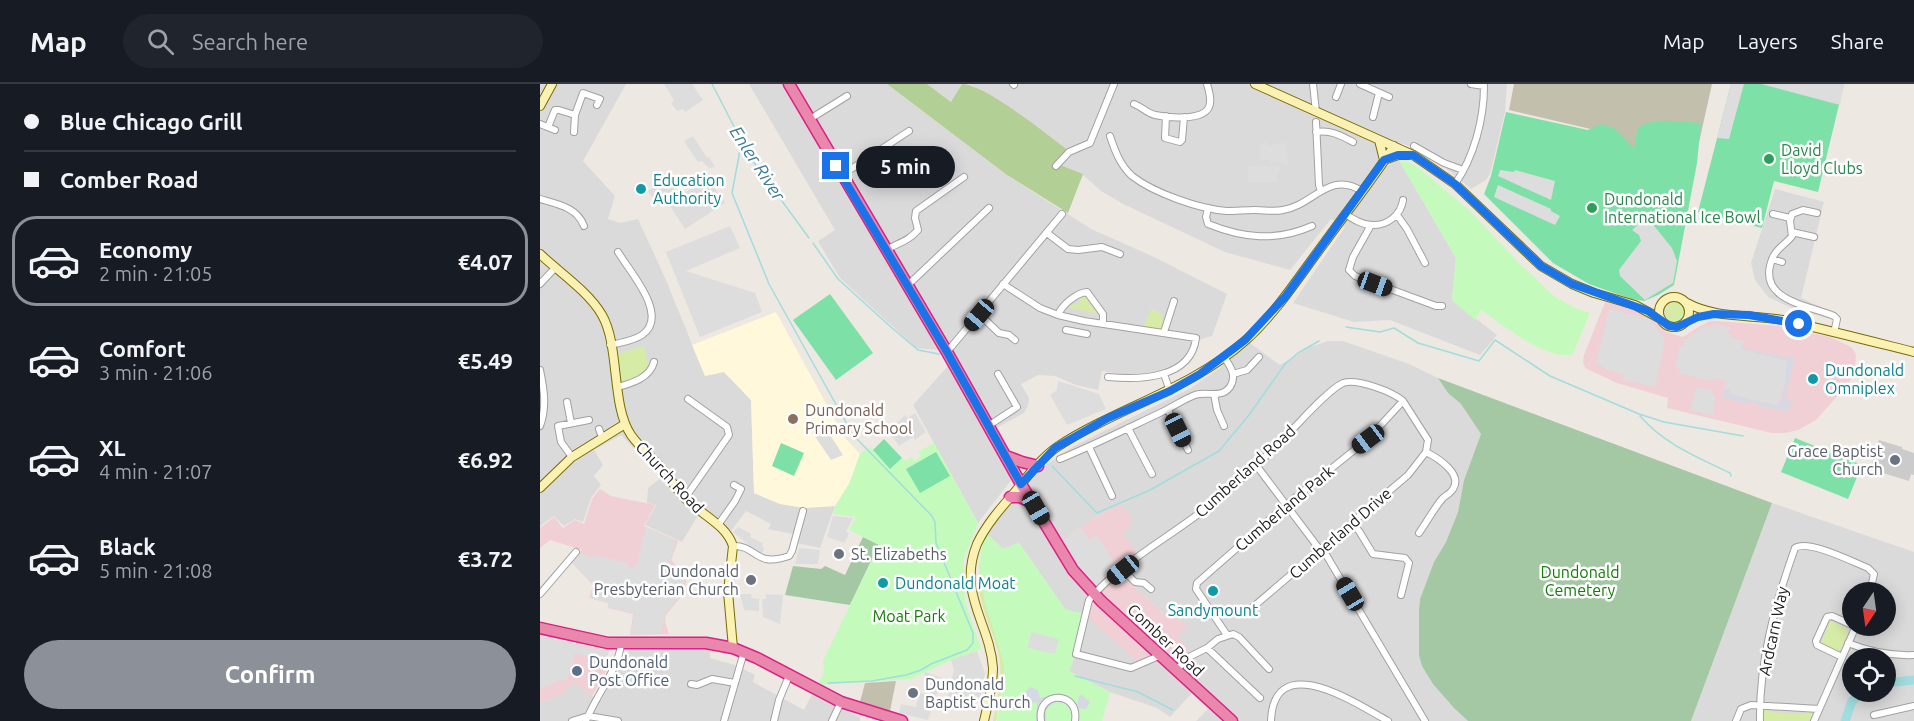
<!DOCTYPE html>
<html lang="en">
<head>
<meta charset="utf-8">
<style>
  body { margin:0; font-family:Ubuntu,sans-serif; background:#20242c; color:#f1f3f6; height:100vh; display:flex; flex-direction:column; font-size:22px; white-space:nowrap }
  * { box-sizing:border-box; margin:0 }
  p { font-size:20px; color:#9ea1a6 }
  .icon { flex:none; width:33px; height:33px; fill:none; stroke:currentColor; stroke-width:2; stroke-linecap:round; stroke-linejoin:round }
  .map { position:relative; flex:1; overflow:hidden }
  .side { display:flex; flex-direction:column; background:#171b24; width:540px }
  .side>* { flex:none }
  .hud { display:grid; align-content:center; height:132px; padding:0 24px; background:#171b24 }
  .needle { width:39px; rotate:193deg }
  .controls { position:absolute; left:1302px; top:498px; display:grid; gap:12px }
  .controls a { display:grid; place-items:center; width:54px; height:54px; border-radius:50%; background:#171b24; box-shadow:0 3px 15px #0003; font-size:30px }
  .end { position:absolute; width:27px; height:27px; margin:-14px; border:8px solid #1a73e8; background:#fff; box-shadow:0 0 0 3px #fff }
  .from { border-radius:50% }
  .bubble { position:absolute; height:42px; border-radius:21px; background:#171b24; box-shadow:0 3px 15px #0003; font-size:20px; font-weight:600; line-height:42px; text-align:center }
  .car { position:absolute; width:18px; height:36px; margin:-18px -9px; border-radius:8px; box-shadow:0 0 4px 2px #0007; background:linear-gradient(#222 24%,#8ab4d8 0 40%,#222 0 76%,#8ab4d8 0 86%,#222 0) }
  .hud b { display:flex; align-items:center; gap:21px; height:57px; font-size:22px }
  .hud b+b { border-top:2px solid #363941 }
  .hud i { width:15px; height:15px; background:#f1f3f6 }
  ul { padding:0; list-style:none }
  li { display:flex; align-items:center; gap:18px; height:90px; margin:0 12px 9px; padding:0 12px; border:3px solid transparent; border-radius:24px }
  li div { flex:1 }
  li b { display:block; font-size:22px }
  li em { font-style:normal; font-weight:600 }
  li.on { border-color:#8c9099 }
  li>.icon { width:54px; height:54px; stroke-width:1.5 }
  .primary-button { display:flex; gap:12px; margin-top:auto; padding:12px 24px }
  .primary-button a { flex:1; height:69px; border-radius:36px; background:#8c9099; color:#fff; font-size:24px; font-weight:600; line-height:69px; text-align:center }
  header { display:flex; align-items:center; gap:36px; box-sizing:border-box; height:84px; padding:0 30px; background:#171b24; border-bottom:2px solid #363941 }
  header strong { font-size:28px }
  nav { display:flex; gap:33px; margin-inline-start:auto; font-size:21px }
  .search { width:420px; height:54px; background:#20242c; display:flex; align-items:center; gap:15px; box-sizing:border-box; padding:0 21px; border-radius:33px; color:#9ea1a6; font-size:22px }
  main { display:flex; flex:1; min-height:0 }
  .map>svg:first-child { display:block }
  .residential { fill:#dbdada; fill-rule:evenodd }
  .commercial { fill:#f0d0d5 }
  .education { fill:#fff8da }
  .religious { fill:#cbcbcb }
  .construction { fill:#c3bfad }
  .grass { fill:#d5eba6 }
  .forest { fill:#b2cf95 }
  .cemetery { fill:#a4c8a3 }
  .park { fill:#c4fbbd }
  .pitch { fill:#7de0a7 }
  .parking { fill:#ddd }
  .plaza { fill:#d6d9e4 }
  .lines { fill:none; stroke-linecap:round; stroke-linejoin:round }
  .stream { stroke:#a1dcde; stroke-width:1.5 }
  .river { stroke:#a1dcde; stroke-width:9 }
  .street-casing { stroke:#a1a1a1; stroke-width:8 }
  .secondary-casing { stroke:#766c02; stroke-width:10 }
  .highway-casing { stroke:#dd1f85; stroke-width:13 }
  .street { stroke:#fff; stroke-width:6 }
  .secondary { stroke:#fbf1b3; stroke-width:8 }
  .highway { stroke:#e987ac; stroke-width:10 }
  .route { stroke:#1a73e8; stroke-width:8 }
  .leisure-dot { fill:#2e9e5b; stroke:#fff; stroke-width:2 }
  .culture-dot { fill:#0f9aa8; stroke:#fff; stroke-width:2 }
  .education-dot { fill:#8d6e63; stroke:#fff; stroke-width:2 }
  .worship-dot { fill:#6b7280; stroke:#fff; stroke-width:2 }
  .service-dot { fill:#5c6f8a; stroke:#fff; stroke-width:2 }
  .labels { text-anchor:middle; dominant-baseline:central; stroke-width:5; stroke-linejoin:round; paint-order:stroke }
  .leisure-label { font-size:16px; fill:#27864d; stroke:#fff; text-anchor:start }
  .culture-label { font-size:16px; fill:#0d838f; stroke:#fff; text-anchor:start }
  .education-label { font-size:16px; fill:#785e54; stroke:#fff; text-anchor:start }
  .worship-label { font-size:16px; fill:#5b616d; stroke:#fff; text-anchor:end }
  .street-label { font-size:16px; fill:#1d1d1d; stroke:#fff }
  .park-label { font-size:16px; fill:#157d08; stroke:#fff }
  .service-label { font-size:16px; fill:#4e5e75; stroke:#fff; text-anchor:start }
  .water-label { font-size:18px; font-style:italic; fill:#3f7c97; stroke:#fff }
</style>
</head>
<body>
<header>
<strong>Map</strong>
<div class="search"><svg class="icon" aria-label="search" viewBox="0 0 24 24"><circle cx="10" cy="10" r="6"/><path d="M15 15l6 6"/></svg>Search here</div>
<nav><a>Map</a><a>Layers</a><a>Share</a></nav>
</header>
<main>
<section class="side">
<div class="hud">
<b><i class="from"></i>Blue Chicago Grill</b>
<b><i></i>Comber Road</b>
</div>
<ul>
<li class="on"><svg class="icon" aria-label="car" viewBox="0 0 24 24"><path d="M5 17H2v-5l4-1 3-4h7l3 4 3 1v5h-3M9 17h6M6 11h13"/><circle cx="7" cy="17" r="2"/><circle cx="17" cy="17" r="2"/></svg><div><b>Economy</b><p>2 min · 21:05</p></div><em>€4.07</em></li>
<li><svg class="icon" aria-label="car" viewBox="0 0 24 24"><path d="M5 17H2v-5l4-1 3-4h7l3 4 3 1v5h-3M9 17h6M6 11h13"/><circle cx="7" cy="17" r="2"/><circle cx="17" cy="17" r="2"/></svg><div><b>Comfort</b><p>3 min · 21:06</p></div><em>€5.49</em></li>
<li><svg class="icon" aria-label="car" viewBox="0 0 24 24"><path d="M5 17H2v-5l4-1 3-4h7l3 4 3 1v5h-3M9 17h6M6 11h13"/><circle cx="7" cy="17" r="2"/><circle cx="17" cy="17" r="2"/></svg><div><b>XL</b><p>4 min · 21:07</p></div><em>€6.92</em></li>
<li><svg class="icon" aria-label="car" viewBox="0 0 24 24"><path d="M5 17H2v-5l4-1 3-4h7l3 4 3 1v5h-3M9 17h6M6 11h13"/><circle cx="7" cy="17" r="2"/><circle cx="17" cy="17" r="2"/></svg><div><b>Black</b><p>5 min · 21:08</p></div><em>€3.72</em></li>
</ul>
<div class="primary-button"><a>Confirm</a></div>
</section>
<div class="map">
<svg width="1374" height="637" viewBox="0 0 1374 637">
  <rect width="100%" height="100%" fill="#eee8e2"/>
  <path class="residential" d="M0 0H86L43 77 75 112 68 135 80 139 98 135 126 196 165 292 184 288 211 316 214 409 240 420 265 424 295 422 280 464 256 459 258 451 228 445 231 440 206 427 191 447 184 438 163 423 142 458 105 441 116 421 107 419 108 404 122 393 81 351 54 366 63 381 54 392 61 401 51 414 43 438 35 435 24 442 14 432 0 442Z
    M209 0H347L467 91 551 145 612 172 687 210 672 252 652 258 651 266 646 274 632 284 616 289 589 291 562 287 558 306 536 301 515 292 498 291 481 300 489 314 488 322 484 329 449 348 472 395 438 439 373 321 408 282 398 266 376 264 300 194 278 157 295 146Z
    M387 0H422L411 18Z
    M430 0H967L965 28 950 90 946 96 931 105 903 82 871 63 861 59 860 78 916 174 912 216 957 251 940 271 850 236 814 238 753 219 805 143 791 135 750 186 685 168 583 120 561 107 542 90 515 79 528 66 473 26Z
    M1235 105 1284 118 1261 214 1297 230 1300 237 1256 226 1228 213 1215 196 1211 179Z
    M788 257H803L869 280 898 294 908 309 921 320 941 350 924 396 918 428 906 458 894 478 880 515 879 525V555L915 625 928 637H656L668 625 652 609 630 633 617 624 570 608 529 587 536 569 525 525 479 459 463 465 446 449 466 421 500 385 534 362 651 304 681 283 710 259 740 281 770 263ZM563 429 575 486 629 534 647 544 637 552 521 456Z
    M1232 419 1374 468V637H1151ZM1312 508H1346V542H1312ZM1312 574H1346V608H1312Z
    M170 564V574L195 581 215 591 213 598 264 626 272 610 320 633V637H0V619L23 609 33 598 52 612 61 616 89 566Z"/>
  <path class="commercial" d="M1065 218 1111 230 1126 248 1143 253 1160 242 1170 237H1178L1239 242 1290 253 1311 263 1316 270 1315 287 1308 300 1276 336 1258 346 1245 349H1232L1127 324 1128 314 1077 299 1045 284 1043 277 1044 271Z
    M60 405 71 412 115 421 104 442 138 457 131 476 147 495 143 510 126 531 125 538 129 550 90 551 93 530 68 524V519L49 514 53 501 32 479 42 466 10 456 0 464V444L14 433 23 444 35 436 44 440 52 415Z
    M581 421 593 436 583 451 598 469 576 487 629 534 634 530 648 544 638 552 652 569 636 583 549 501 520 456 563 429Z
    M553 515 613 569 597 577 548 534Z
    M0 552 69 567 67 572 73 575 52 612 34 599 23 609 0 619Z"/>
  <path class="education" d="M236 228 305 354 320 370 309 400 295 422 265 424 240 420 214 409 211 316 184 288 165 292 152 261Z"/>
  <path class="religious" d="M1339 356 1362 363V365L1374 369V391L1371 390 1369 397 1330 385Z"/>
  <path class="construction" d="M974 0H1172L1142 135 1072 50 969 26Z
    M356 597 350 627 320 618 325 599Z"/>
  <path class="grass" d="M544 211 552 218 550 220 554 226 557 225 561 230 526 223 532 219 535 221 540 218 539 215Z
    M1125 228a10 10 0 1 1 20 0a10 10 0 1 1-20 0Z
    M611 225 622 230 621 233 625 236 621 245 604 242Z
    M104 262 109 285 101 292 82 299 77 270Z
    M439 488 444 489 463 573 465 589 456 637H453C457 617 462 598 460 577 457 551 434 515 439 488Z
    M1292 537 1305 543 1308 549 1300 566 1296 568 1281 561V559L1289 539Z
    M1228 623 1230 628 1264 630 1270 627 1274 633 1267 637H1223V626Z"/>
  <path class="forest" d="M347 0H387L411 18 422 0C445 0 507 51 528 66L515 79 543 90 528 129 467 91Z"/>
  <path class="cemetery" d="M898 294 1232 419 1151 637H928L915 625 893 600 882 582 879 571V525L880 515 894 478 906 458 918 428 924 396 941 350 921 320 908 309Z
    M323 453 339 460 310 521 245 511 253 482 281 485 285 482 305 491Z"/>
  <path class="park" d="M860 78H867L876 82 929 126 980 180 1015 213 1033 223 1050 229 1033 270C1007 278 962 240 941 226L935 236 912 216 916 174Z
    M394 359 438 439 424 475 425 517 441 565 411 576 371 595 277 601 284 589 283 577 339 461 309 446 316 433 293 430 295 422 309 400 320 370 330 363 351 385 362 374 366 377 372 373 374 377 381 372 378 368Z
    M446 449 463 465 479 459 525 525 545 530 536 569 529 587 570 608 562 637H457L464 602V580L445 519 439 485 441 467Z"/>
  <path class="pitch" d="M1191 0H1304L1278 108 1234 97 1222 144 1158 128Z
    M966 28 1048 46 1061 40 1074 44 1094 64C1096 59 1095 50 1098 45 1107 32 1146 38 1161 39L1157 79 1134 201 1118 211 1104 217 1091 215 1049 200 1013 179 944 110 951 92Z
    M290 210 333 269 296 296 253 236Z
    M1255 354 1322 381 1308 415 1241 388Z
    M344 355 362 374 350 385 333 366Z
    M241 359 264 369 254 392 232 382Z
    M396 368 410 392 380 409 366 385Z"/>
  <path class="parking" d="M124 0H152L163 16 145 28 143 25 137 27 131 19 134 16Z
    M1191 0H1204L1189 55 1177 54Z
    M1221 0H1304L1300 21Z
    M153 52 167 74 169 73 175 83 169 84 162 77 158 78 144 57Z
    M727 58 728 62 744 58 749 80 743 81 742 78 730 79 729 75 721 77 719 60Z
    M708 82H740V88L737 89V98H708Z
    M960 86 974 88 975 86 1015 97 1011 116 958 92Z
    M134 90 141 101 116 119 108 107Z
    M168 94 185 119 145 145 128 119Z
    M958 101 1011 125V127L1020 132 1015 141 954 113Z
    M1107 133 1132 164 1137 177 1133 199 1105 216 1080 192 1079 186 1101 157 1099 151 1092 146Z
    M190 142 200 164 146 187 215 209 222 228 160 253 126 168Z
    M1069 225 1110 235 1125 256 1115 303 1083 296 1084 291 1068 286 1056 279Z
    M1176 240 1191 244 1187 247 1192 254 1203 257 1202 265 1247 277 1245 293 1246 295 1238 322 1189 310 1186 305 1184 306 1186 297 1173 294 1172 297 1139 289 1140 285 1135 284 1140 262 1145 261 1143 257 1166 241 1168 244Z
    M518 297 559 310 566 325 527 341 510 311 517 306Z
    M1156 303 1173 307 1172 310 1175 313 1174 331H1173L1171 328 1170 331 1150 326Z
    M375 329 386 348 375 356 373 353 359 362 349 347 365 331 368 334Z
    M281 337 303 371 291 376 270 345Z
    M293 432 313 434 306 448 309 449 305 459 287 453Z
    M106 443 136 457 129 478 145 495 142 508 125 530 121 549 91 550 94 529 68 523V518L50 514 54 501 33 479 41 469 52 474 53 471 89 479 88 483 92 484 97 480Z
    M198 443 211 450 210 453 223 459 222 462 224 465 221 471 193 448Z
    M540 444 550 455 557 451 577 483 555 502 538 483 522 456Z
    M259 464 280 466 278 480H255Z
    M200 510H211L212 514 219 515V527L204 526Z
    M226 510 243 511 240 540 223 533 222 515H226Z
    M491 548 519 555 515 570 488 564Z
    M0 552 48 564 69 567 62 582 51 579 48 573 35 569 27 596 18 597 0 605Z
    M437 567 445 589 440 615 437 614 425 620 407 615 414 586 411 576Z
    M385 588 402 594 388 636 359 629 361 620 376 623 379 609 389 611 392 598 384 596Z"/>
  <path class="plaza" d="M1202 261H1204V264L1214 267H1218L1219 266 1220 268 1235 271V270L1247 274 1255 273 1245 315 1253 318V322L1249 321 1247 329 1242 326 1222 323 1212 318 1204 319 1182 313 1183 308 1186 305 1190 306 1189 310 1238 322 1241 317 1246 295 1245 293 1247 277 1202 265Z
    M490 603 498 606 500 614 519 609 528 612 537 620 539 612 542 611 550 618 546 625 539 624V637H531L532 632 530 623 526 620 517 618 509 622 506 626V637H496L497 618 490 619 484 613V609Z"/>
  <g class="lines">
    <path class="stream" d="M172 0 201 56V61L269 154
      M201 61 192 109 229 200 313 351 392 432 395 438 396 459 433 549V559L427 566 391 580 381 586 366 591 332 597 288 599
      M273 159 298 195 352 244 378 266 399 270
      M806 243 840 248 854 244 878 259 939 277 955 256 1010 292 1099 330 1124 338 1203 352
      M1100 332C1124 360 1157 373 1190 389L1191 392
      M512 382 557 429 610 406 679 367 709 331 745 280 758 269 779 257
      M535 592 598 608 633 626"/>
    <path class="river" d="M1346 599 1374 596
      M1305 637 1312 617 1321 608"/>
    <defs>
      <path id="street" d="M473 0 474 1
        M773 0 776 28
        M820 0 849 13
        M796 13 801 0
        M594 20C602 23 607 29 615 31 628 34 663 37 669 23 672 16 669 7 667 0
        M626 32 625 54 640 58 642 56 644 33
        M833 33 839 9
        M270 35 307 12
        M776 38 779 101 781 107
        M0 40 15 46
        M8 43 15 26H19L35 31
        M34 48 35 31 43 9 60 15 57 21
        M776 48C791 46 800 51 813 58
        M570 52C575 67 580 81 592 92 614 109 659 125 687 127 696 127 706 126 715 126 724 126 734 128 743 126 774 121 789 86 822 107
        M874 62 904 79 923 86
        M516 82 529 68 550 59 574 0
        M302 91 369 47
        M915 100C934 73 944 35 944 2L931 0
        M0 115C17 120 37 123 44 142
        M668 124 666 133 668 140C703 154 736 158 772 142
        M1277 129 1263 126 1252 130 1250 137 1252 152C1246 160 1237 164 1233 173 1214 216 1268 221 1294 232L1297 235 1294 249
        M805 130C813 135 822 141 832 141 847 142 861 131 863 116
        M1233 130 1250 134
        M857 131 867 145 885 179
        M831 141 813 173 809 186 815 192 896 222H902
        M1252 148 1274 153
        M507 149 528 165 538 166 562 163 580 170
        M346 166C358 159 369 157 378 146L375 134 376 127 424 93
        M1232 175 1242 178
        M0 200 15 184
        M463 200 500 224 518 231 544 237 656 254C651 295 600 296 568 293
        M368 201 449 124
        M439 230 459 249 469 251 475 256
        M518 231C522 221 536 209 547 208L563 230V240
        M526 246 547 250
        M624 248 634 217
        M70 261C80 259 93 257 102 251 130 232 90 188 78 168
        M407 268 522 130
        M0 286C4 305 7 323 0 342
        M624 290 630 307
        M693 290 707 286 719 273
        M78 303C92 299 110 294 114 278
        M674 310 677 326 684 342
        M27 318 31 339
        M628 326 648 366
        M448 342 477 323 458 290
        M588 344 612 390
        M59 345 62 353
        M549 363 572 412
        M32 373 21 358 18 342 49 336
        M520 375C554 361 588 344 622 328 633 323 644 315 655 311 667 307 681 315 690 303 697 292 691 283 684 273
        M716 381 777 462 785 469 885 637
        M145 414 189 351 187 343 148 315
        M812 440 819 447 833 470 865 474 869 479 861 511
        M178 441 195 417 201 405 194 401
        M879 449C887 438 894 424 903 414 906 411 911 409 913 405 923 390 898 374 886 368
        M193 462C217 461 214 484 249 472L252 467 263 427
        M583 486 595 498 604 499 611 505
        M0 510 36 468
        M687 551 656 505 657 499 746 421 828 355 863 317 888 356 886 368 868 391 706 529
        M1308 559C1330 568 1350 572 1374 571
        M667 564 720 614
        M621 571 591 584 536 570 549 516C577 482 626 455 661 428 692 404 722 377 749 349 762 336 788 306 803 299 817 294 853 308 863 317
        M1302 573 1277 561 1276 557 1287 533 1292 532 1312 541
        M636 586 651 572 667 564 678 555 693 550 699 553 729 585
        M151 600 157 601 172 595 195 599
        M1334 631 1374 622
        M32 637 48 632 78 637
        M46 637C55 613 79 584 81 560
        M184 637 204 568
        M234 637 239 616 249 592
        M292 637 301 618
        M501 637C496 606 540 606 535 637
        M731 637C734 564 817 620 848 637
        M1196 637 1201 625 1211 621 1279 625
        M1220 637C1219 578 1235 520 1255 464 1268 455 1313 478 1328 484L1334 490 1330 508
        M1274 637 1316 542"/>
      <path id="secondary" d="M715 0 873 71 915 100 1001 182 1032 200 1054 209 1095 221 1121 235
        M0 22 12 0
        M839 56 844 76 858 71H869
        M0 170C19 188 49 208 62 231 80 262 71 322 91 351 100 364 112 373 122 385 130 394 136 405 145 414 160 430 186 440 193 462L188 508 193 564
        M1119 228a15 15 0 1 1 30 0a15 15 0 1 1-30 0Z
        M1147 219C1176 235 1211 230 1243 236 1287 246 1330 257 1374 268
        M0 404 32 373 85 340
        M444 637C448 620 453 601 453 584 450 539 417 510 437 460 446 441 460 425 474 409 486 394 501 374 517 363 578 323 650 306 706 256 737 228 760 191 785 158 808 126 833 95 854 62"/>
      <path id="highway" d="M249 0 407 268 481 400 533 486 561 517 692 637
        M466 372 482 378 498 382
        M470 413H480L493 419
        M0 544 68 559H166L193 564 217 574 301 618 362 637"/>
    </defs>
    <use href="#street" class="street-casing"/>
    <use href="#secondary" class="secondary-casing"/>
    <use href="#highway" class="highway-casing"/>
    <use href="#street" class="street"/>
    <use href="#secondary" class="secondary"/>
    <use href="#highway" class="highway"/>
  </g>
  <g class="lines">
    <path class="route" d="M296 82 407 268 481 400 515 364 568 334 630 307 660 290 705 256 745 213 844 76 858 71H873L915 100 1001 182 1032 200 1108 227 1129 242 1137 243 1158 233 1174 230 1209 231 1259 240"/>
  </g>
  <g class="leisure-dot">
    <circle cx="1229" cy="75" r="6"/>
    <circle cx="1052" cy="124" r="6"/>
  </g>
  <g class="culture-dot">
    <circle cx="101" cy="105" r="6"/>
    <circle cx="1273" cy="295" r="6"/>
    <circle cx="343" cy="499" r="6"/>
    <circle cx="673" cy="507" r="6"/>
  </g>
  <circle class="education-dot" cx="253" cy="335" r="6"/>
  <g class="worship-dot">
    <circle cx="1355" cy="376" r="6"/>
    <circle cx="299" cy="470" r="6"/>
    <circle cx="211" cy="496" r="6"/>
    <circle cx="373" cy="609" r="6"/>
  </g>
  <circle class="service-dot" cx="37" cy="587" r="6"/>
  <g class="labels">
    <g class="leisure-label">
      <text x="1241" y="66">David<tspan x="1241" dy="18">Lloyd Clubs</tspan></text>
      <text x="1064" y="115">Dundonald<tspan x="1064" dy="18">International Ice Bowl</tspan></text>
    </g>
    <g class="culture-label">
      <text x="113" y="96">Education<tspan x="113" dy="18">Authority</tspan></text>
      <text x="1285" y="286">Dundonald<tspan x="1285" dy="18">Omniplex</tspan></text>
      <text x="355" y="499">Dundonald Moat</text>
      <text x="673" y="526" text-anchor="middle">Sandymount</text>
    </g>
    <g class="education-label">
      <text x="265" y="326">Dundonald<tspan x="265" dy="18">Primary School</tspan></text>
    </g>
    <g class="worship-label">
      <text x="1343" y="367">Grace Baptist<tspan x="1343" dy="18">Church</tspan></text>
      <text x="311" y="470" text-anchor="start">St. Elizabeths</text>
      <text x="199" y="487">Dundonald<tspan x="199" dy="18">Presbyterian Church</tspan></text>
      <text x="385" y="600" text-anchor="start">Dundonald<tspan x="385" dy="18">Baptist Church</tspan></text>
    </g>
    <g class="street-label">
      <text transform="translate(705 387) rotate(-42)">Cumberland Road</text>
      <text transform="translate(130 393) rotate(47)">Church Road</text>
      <text transform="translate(744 424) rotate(-40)">Cumberland Park</text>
      <text transform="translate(800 449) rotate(-41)">Cumberland Drive</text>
      <text transform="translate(1233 547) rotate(-78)">Ardcarn Way</text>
      <text transform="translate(626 556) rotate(43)">Comber Road</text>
    </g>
    <g class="park-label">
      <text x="1040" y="488">Dundonald<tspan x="1040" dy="18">Cemetery</tspan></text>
      <text x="369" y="532">Moat Park</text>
    </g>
    <g class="service-label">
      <text x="49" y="578">Dundonald<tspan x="49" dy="18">Post Office</tspan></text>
    </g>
    <g class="water-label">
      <text transform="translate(218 79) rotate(57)">Enler River</text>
    </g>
  </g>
</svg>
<div class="controls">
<a><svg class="needle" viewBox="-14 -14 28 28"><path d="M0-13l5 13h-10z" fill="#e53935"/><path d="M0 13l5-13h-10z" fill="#9ea1a6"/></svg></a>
<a><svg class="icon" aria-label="locate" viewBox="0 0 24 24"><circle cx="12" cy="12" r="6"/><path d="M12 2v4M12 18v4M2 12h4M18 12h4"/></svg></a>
</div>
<i class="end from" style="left:1259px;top:240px"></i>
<i class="end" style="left:296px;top:82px"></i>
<div class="bubble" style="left:316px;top:62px;width:99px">5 min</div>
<i class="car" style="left:835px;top:200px;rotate:110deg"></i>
<i class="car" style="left:439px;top:231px;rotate:220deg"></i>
<i class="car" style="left:638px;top:346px;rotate:154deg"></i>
<i class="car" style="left:828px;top:355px;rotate:233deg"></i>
<i class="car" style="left:496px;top:424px;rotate:150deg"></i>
<i class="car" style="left:583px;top:486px;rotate:231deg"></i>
<i class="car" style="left:810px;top:510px;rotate:329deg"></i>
</div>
</main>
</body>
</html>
